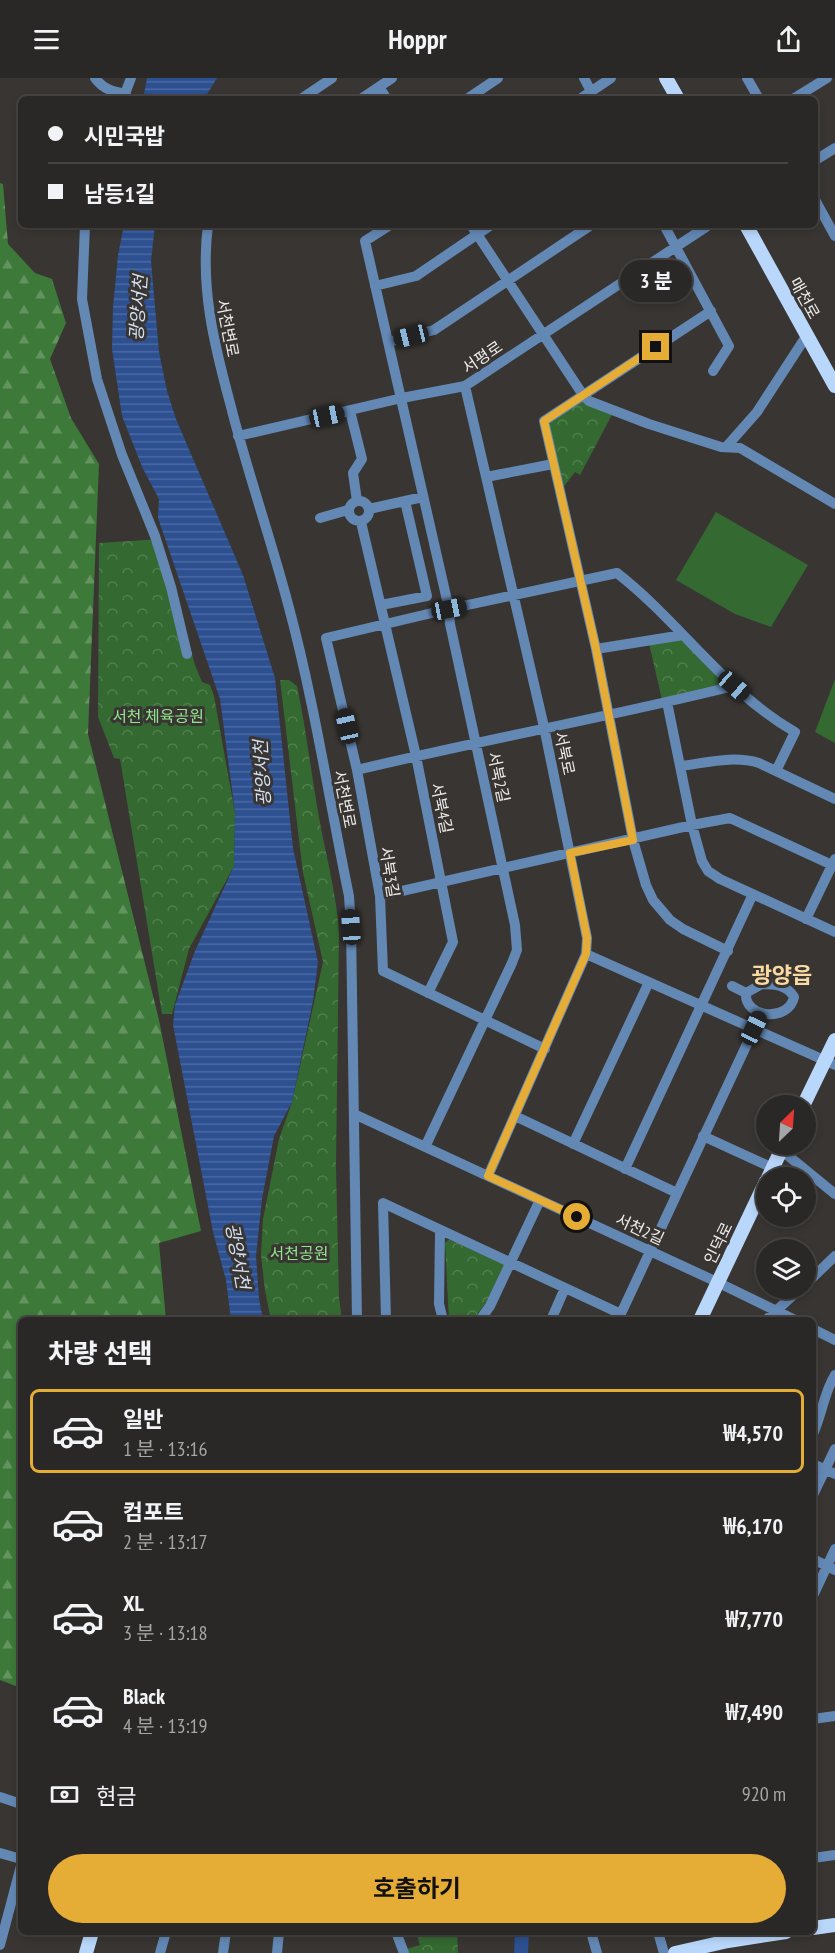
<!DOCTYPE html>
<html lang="ko">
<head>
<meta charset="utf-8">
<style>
  body { margin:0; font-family:"PT Sans Narrow","Noto Sans KR",sans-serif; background:#363432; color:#f1f3f6; height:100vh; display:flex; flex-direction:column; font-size:22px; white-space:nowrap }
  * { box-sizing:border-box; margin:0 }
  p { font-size:20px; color:#a5a6a7 }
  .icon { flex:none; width:33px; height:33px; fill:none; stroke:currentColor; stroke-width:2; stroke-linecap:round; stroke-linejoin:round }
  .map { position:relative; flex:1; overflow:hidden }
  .details { position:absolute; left:18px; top:1239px; width:798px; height:618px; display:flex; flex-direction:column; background:#2a2826; border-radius:9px; box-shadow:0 3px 9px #0003,0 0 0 2px #464443 }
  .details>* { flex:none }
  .guide { position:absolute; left:18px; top:18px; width:800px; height:132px; border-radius:9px; box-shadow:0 3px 9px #0003,0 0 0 2px #464443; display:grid; align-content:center; height:132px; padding:0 30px; background:#2a2826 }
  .needle { width:39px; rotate:25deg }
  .controls { position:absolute; left:756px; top:1017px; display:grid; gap:12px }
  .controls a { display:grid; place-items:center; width:60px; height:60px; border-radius:50%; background:#2a2826; box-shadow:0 3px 9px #0003,0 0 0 2px #464443; font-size:30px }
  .end { position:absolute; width:27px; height:27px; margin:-14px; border:8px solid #e5ad35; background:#111; box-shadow:0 0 0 3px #111 }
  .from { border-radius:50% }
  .bubble { position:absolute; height:42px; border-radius:21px; background:#2a2826; box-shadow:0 3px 9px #0003,0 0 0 2px #464443; font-size:20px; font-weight:700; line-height:42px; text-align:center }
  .car { position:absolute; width:18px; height:36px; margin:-18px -9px; border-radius:8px; box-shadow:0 0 4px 2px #0007; background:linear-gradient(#222 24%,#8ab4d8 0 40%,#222 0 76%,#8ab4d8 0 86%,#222 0) }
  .guide b { display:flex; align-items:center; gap:21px; height:57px; font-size:22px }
  .guide b+b { border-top:2px solid #464443 }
  .guide i { width:15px; height:15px; background:#f1f3f6 }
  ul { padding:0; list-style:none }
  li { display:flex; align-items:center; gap:18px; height:84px; margin:0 12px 9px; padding:0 18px; border:3px solid transparent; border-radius:9px }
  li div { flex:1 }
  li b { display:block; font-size:22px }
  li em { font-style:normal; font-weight:700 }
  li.on { border-color:#e5ad35 }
  li>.icon { width:54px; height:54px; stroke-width:1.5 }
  h2 { padding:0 30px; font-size:27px; line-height:72px }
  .pay { display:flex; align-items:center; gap:15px; height:66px; padding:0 30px; font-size:22px }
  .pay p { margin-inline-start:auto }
  .primary-button { display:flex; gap:12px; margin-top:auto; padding:12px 30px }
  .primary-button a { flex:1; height:69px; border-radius:36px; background:#e5ad35; color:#111; font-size:24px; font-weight:700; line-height:69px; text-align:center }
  header { display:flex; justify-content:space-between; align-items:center; height:78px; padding:0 30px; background:#2a2826; font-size:27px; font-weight:700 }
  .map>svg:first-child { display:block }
  .forest { fill:url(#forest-firs) }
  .park { fill:url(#park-crowns) }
  .pitch { fill:#346931 }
  .water { fill:url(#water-rules) }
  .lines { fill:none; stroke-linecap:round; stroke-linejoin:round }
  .river { stroke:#2d5091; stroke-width:14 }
  .minor { stroke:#6388b4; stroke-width:10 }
  .major { stroke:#b9d7fb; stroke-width:14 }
  .route { stroke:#e5ad35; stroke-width:8 }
  .labels { text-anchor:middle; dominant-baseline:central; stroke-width:6; stroke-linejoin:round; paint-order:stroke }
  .street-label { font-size:16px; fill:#edebe9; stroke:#383532 }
  .park-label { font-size:16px; fill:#93e58d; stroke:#383532 }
  .water-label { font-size:18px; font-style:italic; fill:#d3dff2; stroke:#383532 }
  .district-label { font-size:22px; font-weight:bold; fill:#fadaa2; stroke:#383532 }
</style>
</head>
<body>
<header><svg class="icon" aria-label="menu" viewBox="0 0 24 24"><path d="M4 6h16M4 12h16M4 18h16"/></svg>Hoppr<svg class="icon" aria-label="share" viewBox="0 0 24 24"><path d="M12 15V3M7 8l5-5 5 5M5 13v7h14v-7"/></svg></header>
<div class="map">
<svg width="835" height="1875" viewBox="0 0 835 1875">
  <defs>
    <pattern id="forest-firs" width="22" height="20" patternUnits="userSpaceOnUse" patternTransform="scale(1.5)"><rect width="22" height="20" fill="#3d7939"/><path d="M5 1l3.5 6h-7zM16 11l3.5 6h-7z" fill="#63935f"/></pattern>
    <pattern id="park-crowns" width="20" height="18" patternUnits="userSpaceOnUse" patternTransform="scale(1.5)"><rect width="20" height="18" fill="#346931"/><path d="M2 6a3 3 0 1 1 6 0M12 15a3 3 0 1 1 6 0" fill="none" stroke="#527f4f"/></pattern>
    <pattern id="water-rules" width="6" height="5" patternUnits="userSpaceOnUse" patternTransform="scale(1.5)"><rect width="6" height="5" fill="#2d5091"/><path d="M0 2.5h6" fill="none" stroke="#4c69a0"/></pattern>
  </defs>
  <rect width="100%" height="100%" fill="#383532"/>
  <path class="forest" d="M0 105 3 106 8 166 35 195 52 201 66 245 50 281 71 340 99 386 88 656 159 942 201 1153 159 1165 166 1242H21V1610L0 1602Z"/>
  <path class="park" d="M583 322 613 335 580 397 575 394 562 411 547 345Z
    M160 461 195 587 202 604 210 607 214 618 235 735 234 788 189 871 172 936H162L120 681 114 680 98 639 99 465Z
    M680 556 723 597 721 610 662 622 648 561Z
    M280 602H289L297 608C307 655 312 703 321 750 328 786 337 820 339 856L336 1089 339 1219 342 1242H271L265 1213 261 1177 263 1141 279 1061 292 1024 323 884 303 795Z
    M448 1162H450L505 1187 490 1219 473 1242H449L445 1165Z
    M416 1854H457L458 1875H407L406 1871 420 1867Z"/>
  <path class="pitch" d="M716 434 808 487 771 549 735 536 676 502Z
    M835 601V665L815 654Z"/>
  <path class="water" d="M147 0H217L204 21H143Z
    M124 147H155L151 183 159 274 167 313 176 341 243 497 275 600 293 770 318 884 313 923 292 1024 274 1058 262 1121 256 1178 259 1220 263 1242H231L226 1202 213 1154 173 947 175 927 195 873 234 788 235 735 220 621 158 440 159 421 143 391 122 338 112 271 113 229 118 177Z"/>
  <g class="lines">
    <path class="river" d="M521 1875 522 1854"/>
    <path class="minor" d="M95 0C103 11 113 14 126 16
      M584 0 595 21
      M747 0 759 21
      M379 9 387 21
      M123 21 131 0
      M301 21 332 0
      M361 21 392 0
      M467 21 498 0
      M580 21 611 0
      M793 21 827 0
      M814 83 835 70
      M814 120 835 158
      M85 147 82 221 97 301 122 377 155 458 171 509 187 576
      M208 147C200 209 214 266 230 325 247 393 270 458 288 526 314 622 329 721 349 818L351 849 357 1242
      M390 147 365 163 449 531 450 546 515 847 517 872 512 885 425 1069
      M471 147 583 317 589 323 649 346 721 369 740 370 835 426
      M664 147 729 268 713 293
      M375 208 416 198 491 147
      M711 233 544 343 596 571 633 762 646 807 653 822 670 842 683 851 728 873
      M389 264 434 252 591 147
      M465 308 544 649 587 860 586 876 488 1098
      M350 333 362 381 353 395 357 423
      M238 358 402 320 465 308 709 147
      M727 368 757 334 807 257
      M486 399 553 386
      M349 433a10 10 0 1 1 20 0a10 10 0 1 1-20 0Z
      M369 431 423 419
      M320 440 348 432
      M361 444 416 678 453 864 428 915
      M381 527 427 518 405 423
      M596 571 683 557
      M667 624 692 747 702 783 708 793 720 801 835 854
      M680 688C706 685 733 677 759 685L835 721
      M357 692C482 662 609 639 734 608
      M380 818 692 747 730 740 832 787
      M806 841 835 781
      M586 876 835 987
      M762 906C775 906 787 907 794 919 789 944 744 941 746 915Z
      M732 908 746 915
      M545 971 383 893 380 818 357 692 326 560 449 531 617 495C680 544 725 614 795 654L776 693
      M354 1036 717 1204 795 1242
      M515 1038 677 1115
      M703 1058 773 1090
      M573 1066 649 904
      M781 1072 835 1116
      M625 1091 753 816
      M440 1152 439 1226 443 1242
      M806 1206 835 1178
      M386 1242 383 1125 621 1236
      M480 1242 490 1228 540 1122
      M551 1242 565 1210
      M618 1242 761 936
      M766 1242 801 1210
      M813 1251 835 1262
      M813 1356C822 1337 824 1314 835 1297
      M813 1386 835 1396
      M813 1417 835 1371
      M813 1481 835 1492
      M813 1518 835 1471
      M813 1641 835 1638
      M0 1719 21 1726
      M0 1775 21 1781
      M813 1780 835 1777
      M396 1854 404 1875
      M591 1854 597 1875
      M658 1854 664 1875
      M0 1867 21 1788
      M160 1875 166 1854
      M223 1875 226 1854
      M277 1875 279 1854"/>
    <path class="major" d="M666 0 678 21
      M746 147 835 308
      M803 1028 835 962
      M768 1100 784 1066
      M700 1242 766 1103
      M813 1850 835 1847
      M86 1875 92 1854
      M675 1875 728 1863 786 1854"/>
  </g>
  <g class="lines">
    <path class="route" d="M577 1139 488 1098 586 876 587 860 570 775 633 762 596 571 544 343 656 269"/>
  </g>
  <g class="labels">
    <g class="street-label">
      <text transform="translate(805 220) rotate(61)">매천로</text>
      <text transform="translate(228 250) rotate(79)">서천변로</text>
      <text transform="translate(482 279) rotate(-34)">서평로</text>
      <text transform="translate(565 675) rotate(78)">서북로</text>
      <text transform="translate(499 699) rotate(78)">서북2길</text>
      <text transform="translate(345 721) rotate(79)">서천변로</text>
      <text transform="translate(442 730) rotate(78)">서북4길</text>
      <text transform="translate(390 794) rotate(81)">서북3길</text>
      <text transform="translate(640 1151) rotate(25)">서천2길</text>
      <text transform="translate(718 1165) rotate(-64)">인덕로</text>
    </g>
    <g class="park-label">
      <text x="158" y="638">서천 체육공원</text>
      <text x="299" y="1175">서천공원</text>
    </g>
    <g class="water-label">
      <text transform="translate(138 230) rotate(-86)">광양서천</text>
      <text transform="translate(262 695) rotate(-93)">광양서천</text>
      <text transform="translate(238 1178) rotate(80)">광양서천</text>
    </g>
    <g class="district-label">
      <text x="782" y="897">광양읍</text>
    </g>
  </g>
</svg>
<div class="controls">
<a><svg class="needle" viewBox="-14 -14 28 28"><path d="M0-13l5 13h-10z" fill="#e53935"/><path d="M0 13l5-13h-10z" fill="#a5a6a7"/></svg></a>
<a><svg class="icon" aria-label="locate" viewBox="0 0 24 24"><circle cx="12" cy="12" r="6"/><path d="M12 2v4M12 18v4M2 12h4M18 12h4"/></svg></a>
<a><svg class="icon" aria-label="layers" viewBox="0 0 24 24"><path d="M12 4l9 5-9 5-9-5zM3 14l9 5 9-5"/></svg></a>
</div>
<i class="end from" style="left:577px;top:1139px"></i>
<i class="end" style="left:656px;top:269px"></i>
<div class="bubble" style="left:620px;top:182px;width:72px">3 분</div>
<i class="car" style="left:411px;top:258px;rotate:256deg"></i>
<i class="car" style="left:327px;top:338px;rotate:78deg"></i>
<i class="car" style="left:449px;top:531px;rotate:79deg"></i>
<i class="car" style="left:734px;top:608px;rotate:131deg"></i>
<i class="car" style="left:347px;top:648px;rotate:347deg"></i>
<i class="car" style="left:351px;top:849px;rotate:356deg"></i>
<i class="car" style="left:754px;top:950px;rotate:25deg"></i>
<div class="guide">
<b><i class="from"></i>시민국밥</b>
<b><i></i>남등1길</b>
</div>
<section class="details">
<h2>차량 선택</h2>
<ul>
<li class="on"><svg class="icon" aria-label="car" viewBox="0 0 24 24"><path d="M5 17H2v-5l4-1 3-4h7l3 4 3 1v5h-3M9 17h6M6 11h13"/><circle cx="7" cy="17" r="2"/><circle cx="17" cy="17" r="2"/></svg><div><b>일반</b><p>1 분 · 13:16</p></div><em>₩4,570</em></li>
<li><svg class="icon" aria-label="car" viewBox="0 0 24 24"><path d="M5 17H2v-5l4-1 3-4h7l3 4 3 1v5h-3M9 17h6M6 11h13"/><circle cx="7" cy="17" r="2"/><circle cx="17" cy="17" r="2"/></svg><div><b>컴포트</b><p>2 분 · 13:17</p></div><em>₩6,170</em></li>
<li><svg class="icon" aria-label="car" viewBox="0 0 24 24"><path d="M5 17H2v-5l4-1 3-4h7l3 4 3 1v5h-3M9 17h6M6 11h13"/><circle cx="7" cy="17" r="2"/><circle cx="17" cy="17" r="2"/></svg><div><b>XL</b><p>3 분 · 13:18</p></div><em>₩7,770</em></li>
<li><svg class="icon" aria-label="car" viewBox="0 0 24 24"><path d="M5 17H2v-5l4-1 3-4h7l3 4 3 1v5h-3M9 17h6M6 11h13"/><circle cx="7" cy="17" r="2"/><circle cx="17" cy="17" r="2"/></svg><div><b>Black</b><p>4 분 · 13:19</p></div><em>₩7,490</em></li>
</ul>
<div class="pay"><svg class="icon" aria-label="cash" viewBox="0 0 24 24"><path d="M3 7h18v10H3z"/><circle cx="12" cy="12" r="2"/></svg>현금<p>920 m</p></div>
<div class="primary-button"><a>호출하기</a></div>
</section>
</div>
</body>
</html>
